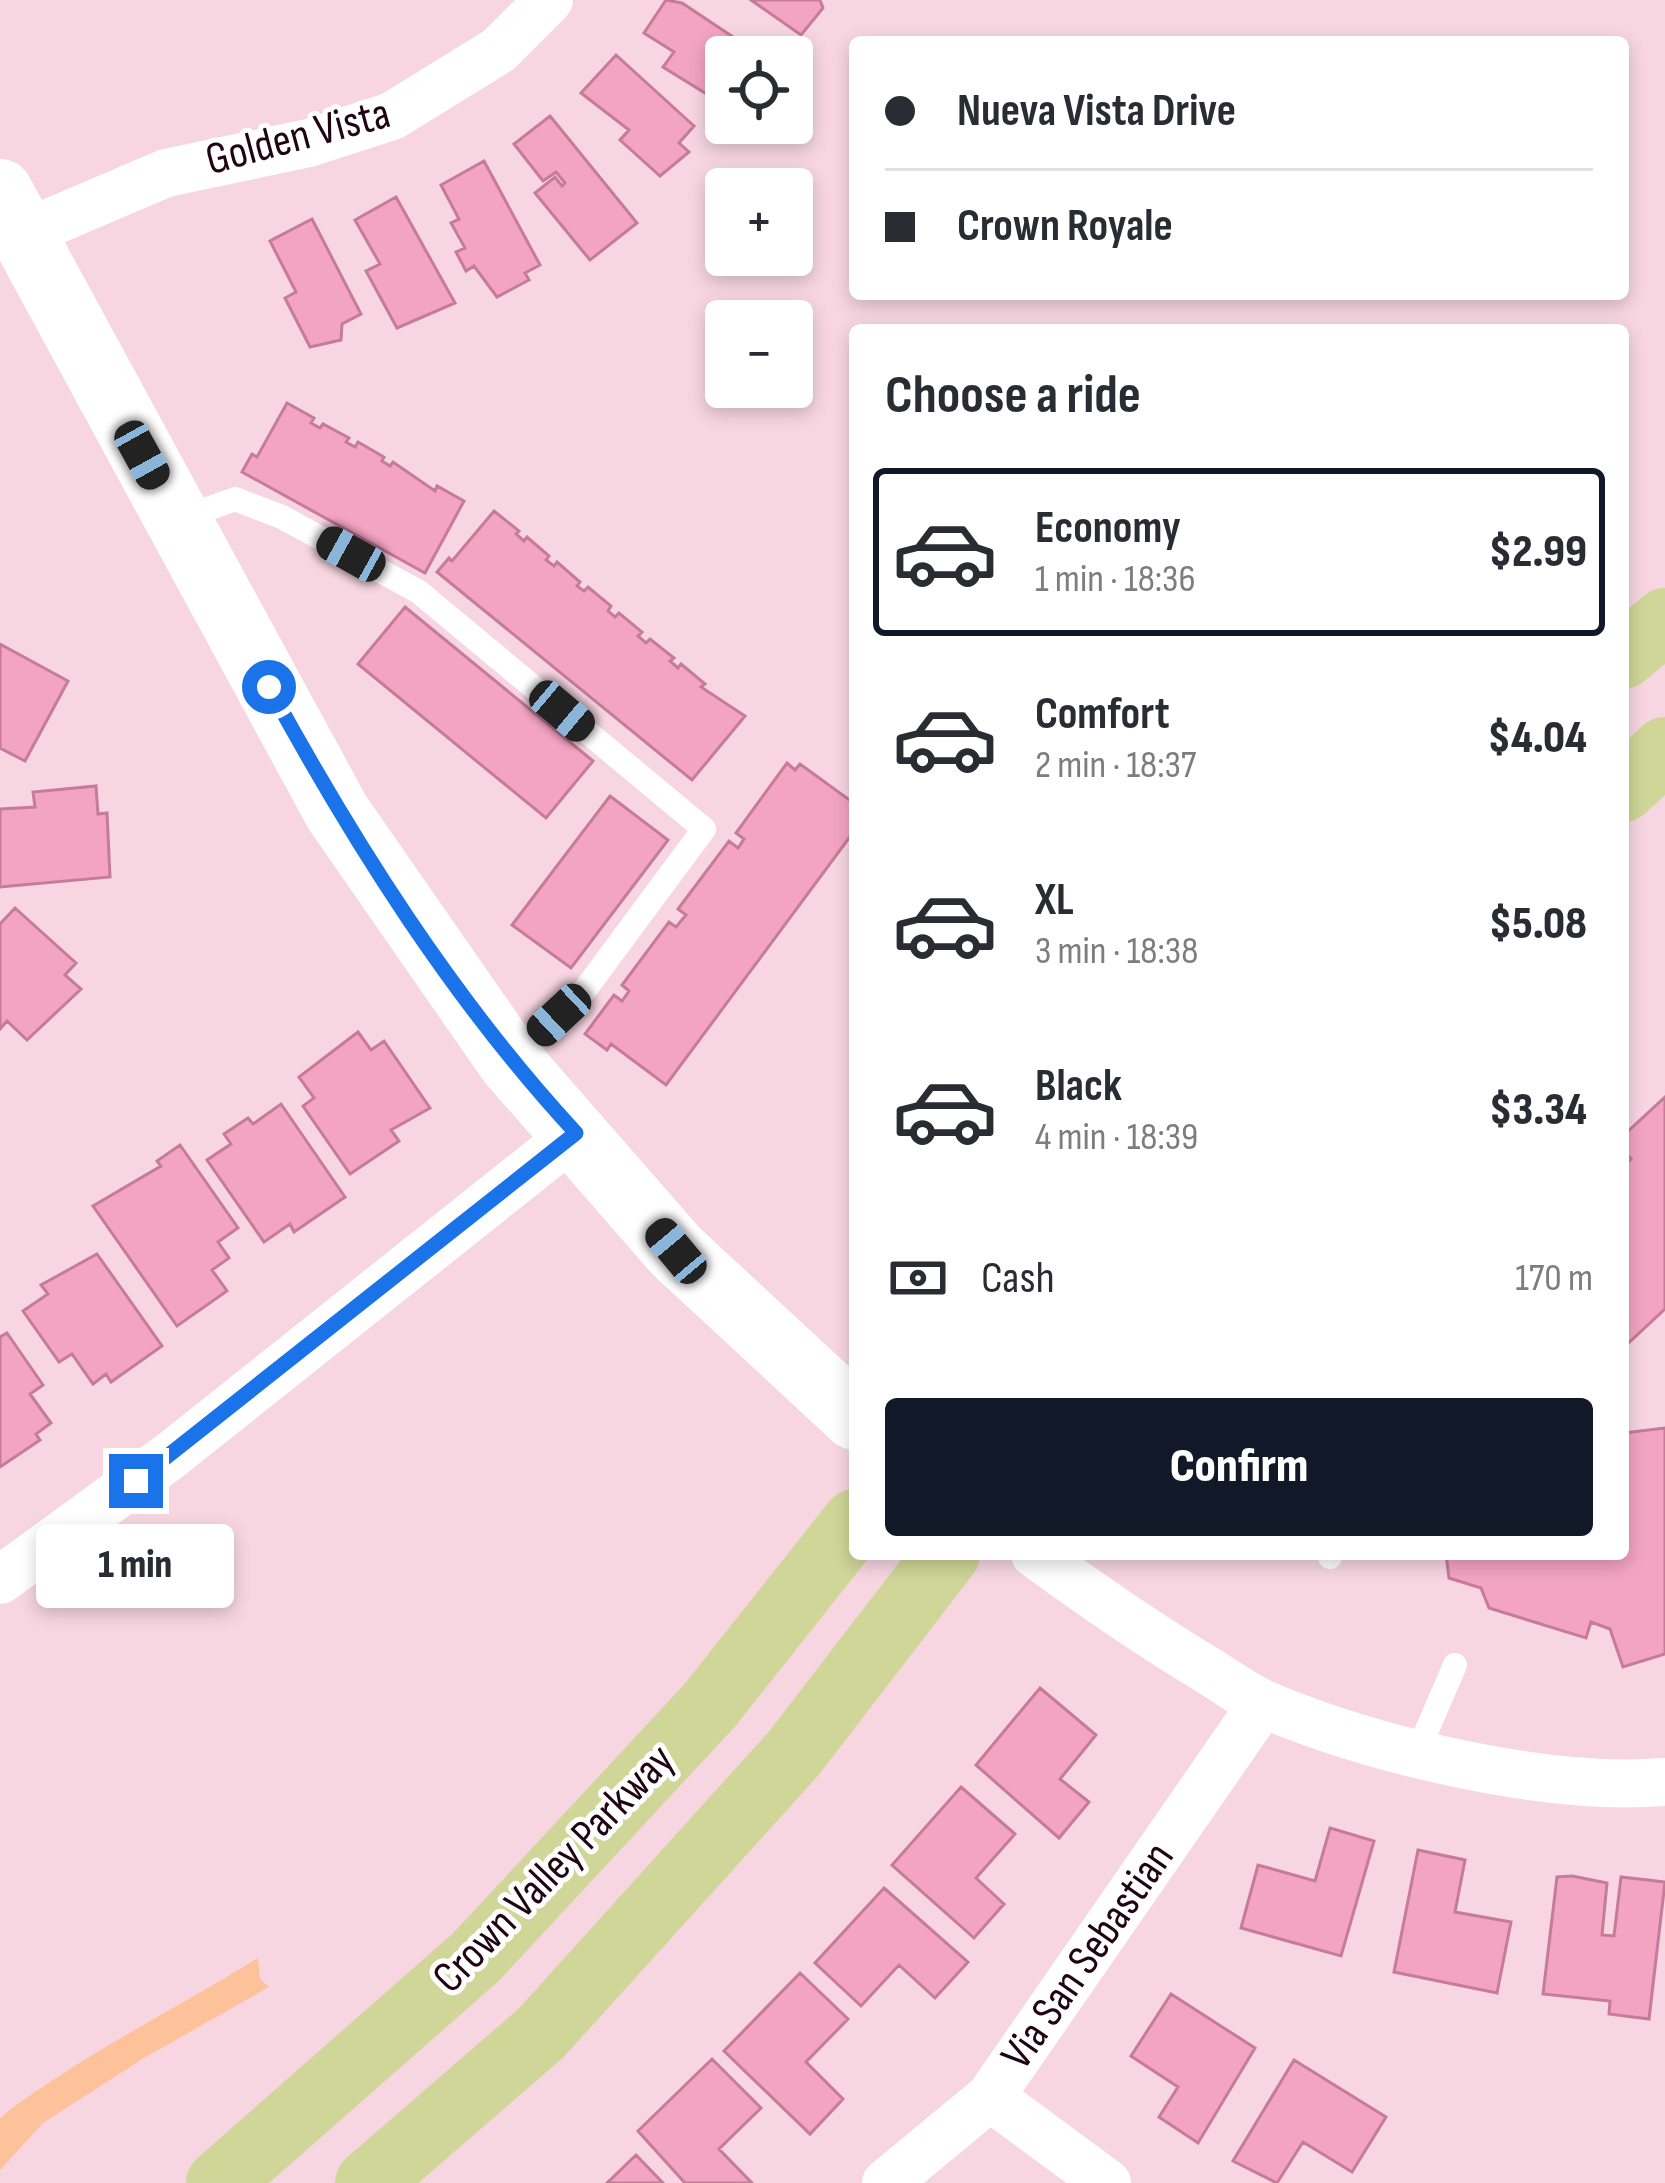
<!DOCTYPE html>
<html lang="en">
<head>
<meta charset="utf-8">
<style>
  body { margin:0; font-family:"Sofia Sans Condensed",sans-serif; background:#f7f7f7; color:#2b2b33; height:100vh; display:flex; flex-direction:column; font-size:45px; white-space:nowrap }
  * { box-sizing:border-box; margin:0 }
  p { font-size:39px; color:#7c7c81 }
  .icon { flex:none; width:66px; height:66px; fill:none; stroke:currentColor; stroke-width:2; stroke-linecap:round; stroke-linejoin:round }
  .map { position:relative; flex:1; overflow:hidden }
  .sheet { position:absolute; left:849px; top:324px; width:780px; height:1236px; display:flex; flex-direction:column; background:#fff; border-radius:12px; box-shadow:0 6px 18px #0003 }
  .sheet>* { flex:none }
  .guide { position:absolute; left:849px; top:36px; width:780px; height:264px; border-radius:12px; box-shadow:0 6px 18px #0003; display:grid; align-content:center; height:264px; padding:0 36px; background:#fff }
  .buttons { position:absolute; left:705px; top:36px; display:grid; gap:24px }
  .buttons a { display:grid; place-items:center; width:108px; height:108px; border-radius:12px; background:#fff; box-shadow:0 6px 18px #0003; font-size:60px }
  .end { position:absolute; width:54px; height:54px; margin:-27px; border:15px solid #1a73e8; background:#fff; box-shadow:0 0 0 6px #fff }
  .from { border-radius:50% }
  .bubble { position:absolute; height:84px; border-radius:12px; background:#fff; box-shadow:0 6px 18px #0003; font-size:39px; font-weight:800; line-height:84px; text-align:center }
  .car { position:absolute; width:36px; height:72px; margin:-36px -18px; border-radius:15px; box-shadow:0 0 9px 3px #0007; background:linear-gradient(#222 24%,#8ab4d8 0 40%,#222 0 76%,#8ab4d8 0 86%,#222 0) }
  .guide b { display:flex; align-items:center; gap:42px; height:114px; font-size:45px }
  .guide b+b { border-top:3px solid #e1e1e2 }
  .guide i { width:30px; height:30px; background:#2b2b33 }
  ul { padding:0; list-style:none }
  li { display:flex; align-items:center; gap:36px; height:168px; margin:0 24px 18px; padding:0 12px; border:6px solid transparent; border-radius:12px }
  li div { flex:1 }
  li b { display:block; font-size:45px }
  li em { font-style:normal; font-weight:800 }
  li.current { border-color:#111827 }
  li>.icon { width:108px; height:108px; stroke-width:1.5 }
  h2 { padding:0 36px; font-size:54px; line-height:144px }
  .pay { display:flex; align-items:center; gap:30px; height:132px; padding:0 36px; font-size:45px }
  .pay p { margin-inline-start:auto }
  .button { display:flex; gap:24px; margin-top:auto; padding:24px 36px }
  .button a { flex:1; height:138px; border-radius:12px; background:#111827; color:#fff; font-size:48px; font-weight:800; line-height:138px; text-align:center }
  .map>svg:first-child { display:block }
  .green { fill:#fec29b }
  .building { fill:#f3a4c3; stroke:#c67b99; stroke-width:3 }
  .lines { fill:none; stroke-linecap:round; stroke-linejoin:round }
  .lane { stroke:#fff; stroke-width:24 }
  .street { stroke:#fff; stroke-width:48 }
  .secondary { stroke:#fff; stroke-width:66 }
  .primary { stroke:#d0d698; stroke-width:66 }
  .route { stroke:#1a73e8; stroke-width:15 }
  .labels { text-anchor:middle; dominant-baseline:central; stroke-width:10; stroke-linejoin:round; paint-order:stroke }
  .street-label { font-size:45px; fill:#200511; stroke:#fff }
</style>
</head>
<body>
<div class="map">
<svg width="1665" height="2183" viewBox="0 0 1665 2183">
  <rect width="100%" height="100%" fill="#f7d6e2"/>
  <path class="green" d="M258 1958 260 1979 269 1987 144 2058 43 2123 0 2170V2119L7 2112C86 2053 174 2010 258 1958Z"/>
  <path class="building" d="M666 0 682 3 763 57H726V106L663 67 674 52 644 33Z
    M751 0H820L823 8 801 35Z
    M616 55 694 126 679 143 689 152 660 176 620 140 629 130 581 93Z
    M550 116 637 223 590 260 535 193 555 177 562 186 565 183 556 172 543 181 514 144Z
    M484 161 540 265 525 273 529 280 497 297 474 266 466 271 456 252 465 248 451 223 459 219 441 185Z
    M396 197 455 303 397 328 366 271 380 264 355 220Z
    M312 219 361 314 342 324 341 340 310 347 285 298 296 292 270 241Z
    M287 403 314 418 311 423 320 428 323 424 349 438 346 442 355 447 358 442 384 457 382 461 390 466 393 462 435 491 437 486 464 501 425 573 242 472 252 454 257 457Z
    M494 511 519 531 516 534 524 541 527 537 549 556 546 560 554 566 557 562 580 582 577 586 584 591 588 587 611 606 608 611 615 617 619 613 642 632 638 636 646 643 650 639 674 658 670 661 678 668 681 664 705 684 701 687 745 716 692 780 437 572 449 558 452 561Z
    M405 607 593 761 546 818 358 664Z
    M0 644 68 681 25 761 0 748Z
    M787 763 795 770 800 764 855 804V830L666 1085 611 1044 607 1050 585 1034 614 995 622 1001 629 991 622 985 669 922 676 927 686 915 678 909 729 841 738 848 744 839 736 833Z
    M96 786 98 814 107 813 110 877 0 887V809L35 807 33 792Z
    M610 796 668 840 571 968 512 925Z
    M15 908 76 963 65 975 81 989 27 1040 7 1021 0 1029V924Z
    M358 1032 371 1050 384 1041 430 1108 391 1130 399 1141 350 1174 303 1106 314 1098 299 1077Z
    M1665 1097V1309L1623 1348V1167L1631 1159 1623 1150V1136Z
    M281 1104 345 1197 294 1232 290 1224 264 1242 207 1160 231 1144 224 1134 248 1118 253 1124Z
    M180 1145 238 1228 218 1242 229 1258 212 1270 227 1291 177 1326 93 1206 161 1166 157 1161Z
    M97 1254 162 1346 111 1382 106 1374 93 1384 72 1354 59 1362 23 1311 48 1294 41 1285Z
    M7 1333 43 1385 30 1394 51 1423 36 1434 40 1440 0 1467V1337Z
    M1665 1428V1654L1623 1667 1610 1629 1591 1622 1586 1638 1489 1608 1481 1588 1449 1578 1446 1554H1623V1433Z
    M1040 1688 1096 1735 1060 1779 1089 1802 1059 1838 976 1765Z
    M961 1787 1015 1834 976 1878 1004 1904 974 1938 892 1865Z
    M1330 1828 1374 1841 1341 1956 1241 1928 1258 1865 1315 1881Z
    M1418 1850 1465 1860 1455 1912 1511 1922 1497 1993 1394 1972Z
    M1572 1876 1607 1883 1602 1935 1614 1936 1621 1877 1665 1882 1649 2019 1609 2014 1610 2001 1543 1994 1557 1877Z
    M884 1888 968 1962 935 1998 899 1965 861 2006 815 1963Z
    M800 1973 848 2019 806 2062 843 2099 810 2134 724 2051Z
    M1171 1994 1255 2048 1198 2143 1159 2117 1178 2087 1131 2056Z
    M712 2059 761 2108 719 2149 752 2183H685L638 2131Z
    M1294 2060 1386 2117 1352 2172 1303 2142 1277 2183 1233 2161Z
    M636 2155 663 2183H607Z"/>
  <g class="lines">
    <path class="lane" d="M180 519 235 499 282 517 419 592 704 829 584 991 512 1059
      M1329 1554 1330 1557
      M1417 1753 1455 1665"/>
    <path class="street" d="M23 234 166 173 309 143 392 116 499 50 549 0
      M1035 1554C1091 1595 1149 1635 1209 1671 1227 1682 1245 1696 1264 1704 1372 1750 1548 1792 1665 1782
      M0 1580 170 1456 576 1133
      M990 2097 1107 2183
      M886 2183 990 2097 1262 1704"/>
    <path class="secondary" d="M0 192 337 812 510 1061 676 1251 855 1417"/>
    <path class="primary" d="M1623 656 1665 621
      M1623 789 1665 750
      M219 2183 476 1957 710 1705 855 1522
      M368 2183 541 2033 794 1753 947 1554"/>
  </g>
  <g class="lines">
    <path class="route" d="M136 1481 576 1133C454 1001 355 845 269 687"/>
  </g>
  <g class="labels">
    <g class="street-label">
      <text transform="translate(298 137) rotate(-15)">Golden Vista</text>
      <text transform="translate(554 1869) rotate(-46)">Crown Valley Parkway</text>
      <text transform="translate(1088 1956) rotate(-55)">Via San Sebastian</text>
    </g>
  </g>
</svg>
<div class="buttons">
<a><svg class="icon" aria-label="locate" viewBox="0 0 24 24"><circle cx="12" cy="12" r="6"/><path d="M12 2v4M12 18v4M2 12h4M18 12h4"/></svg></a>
<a>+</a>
<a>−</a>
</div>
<i class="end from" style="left:269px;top:687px"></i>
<i class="end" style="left:136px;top:1481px"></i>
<div class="bubble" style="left:36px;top:1524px;width:198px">1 min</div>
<i class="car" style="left:142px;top:455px;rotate:151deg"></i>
<i class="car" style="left:351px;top:554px;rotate:299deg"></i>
<i class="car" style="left:562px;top:711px;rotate:130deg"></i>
<i class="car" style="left:559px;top:1015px;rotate:227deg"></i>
<i class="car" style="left:676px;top:1251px;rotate:320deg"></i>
<div class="guide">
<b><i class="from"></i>Nueva Vista Drive</b>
<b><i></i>Crown Royale</b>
</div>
<section class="sheet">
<h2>Choose a ride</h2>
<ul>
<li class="current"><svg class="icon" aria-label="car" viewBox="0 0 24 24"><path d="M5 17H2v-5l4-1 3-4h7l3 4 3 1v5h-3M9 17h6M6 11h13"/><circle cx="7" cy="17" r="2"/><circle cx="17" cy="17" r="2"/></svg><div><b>Economy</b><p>1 min · 18:36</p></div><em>$2.99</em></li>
<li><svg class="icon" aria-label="car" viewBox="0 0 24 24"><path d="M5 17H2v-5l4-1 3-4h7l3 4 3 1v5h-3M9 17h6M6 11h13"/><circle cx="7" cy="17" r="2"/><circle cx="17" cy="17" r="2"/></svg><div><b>Comfort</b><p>2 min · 18:37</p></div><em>$4.04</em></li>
<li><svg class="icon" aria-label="car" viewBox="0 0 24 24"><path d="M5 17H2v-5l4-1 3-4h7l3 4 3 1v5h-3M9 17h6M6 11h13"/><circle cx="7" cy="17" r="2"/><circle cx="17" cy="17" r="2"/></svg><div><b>XL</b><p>3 min · 18:38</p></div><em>$5.08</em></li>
<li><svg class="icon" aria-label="car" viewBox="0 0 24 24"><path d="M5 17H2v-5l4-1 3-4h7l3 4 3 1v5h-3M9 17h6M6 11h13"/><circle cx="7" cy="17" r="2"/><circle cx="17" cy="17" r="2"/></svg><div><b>Black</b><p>4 min · 18:39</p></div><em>$3.34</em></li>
</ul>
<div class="pay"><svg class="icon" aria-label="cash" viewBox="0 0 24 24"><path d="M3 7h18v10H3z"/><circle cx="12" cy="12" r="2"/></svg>Cash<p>170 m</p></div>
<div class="button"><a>Confirm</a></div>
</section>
</div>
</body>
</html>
